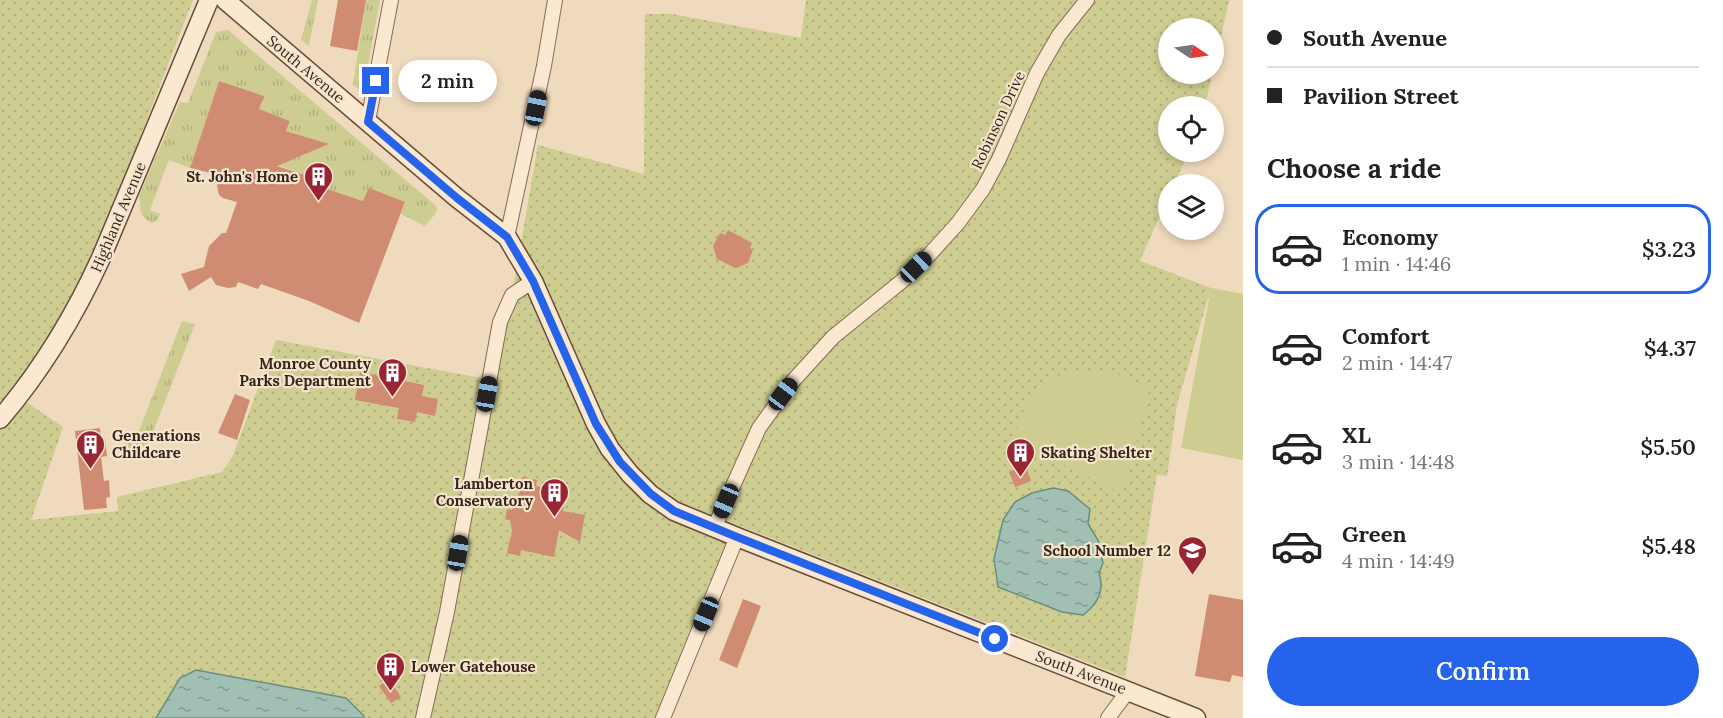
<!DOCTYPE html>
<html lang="en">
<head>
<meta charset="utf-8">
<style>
  body { margin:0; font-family:Lora,serif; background:#f6f6f6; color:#222; height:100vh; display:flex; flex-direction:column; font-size:22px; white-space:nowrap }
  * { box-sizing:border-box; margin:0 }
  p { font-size:20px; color:#767676 }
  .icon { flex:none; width:33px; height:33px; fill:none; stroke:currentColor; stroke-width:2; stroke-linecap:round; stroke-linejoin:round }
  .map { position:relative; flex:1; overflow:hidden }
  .details { display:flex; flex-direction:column; background:#fff; width:480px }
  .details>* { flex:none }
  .banner { display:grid; align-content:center; height:132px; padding:0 24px; background:#fff }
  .needle { width:39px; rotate:103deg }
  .controls { position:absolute; left:1158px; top:18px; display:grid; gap:12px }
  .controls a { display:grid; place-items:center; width:66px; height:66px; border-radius:50%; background:#fff; box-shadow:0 3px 9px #0003; font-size:30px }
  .end { position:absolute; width:27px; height:27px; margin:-14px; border:8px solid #2563eb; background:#fff; box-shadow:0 0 0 3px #fff }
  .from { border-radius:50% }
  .bubble { position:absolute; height:42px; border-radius:21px; background:#fff; box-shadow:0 3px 9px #0003; font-size:20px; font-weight:600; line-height:42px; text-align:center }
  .car { position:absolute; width:18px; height:36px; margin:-18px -9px; border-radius:8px; box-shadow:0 0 4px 2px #0007; background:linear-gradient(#222 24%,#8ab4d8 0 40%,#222 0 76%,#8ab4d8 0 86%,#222 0) }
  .banner b { display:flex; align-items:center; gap:21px; height:57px; font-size:22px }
  .banner b+b { border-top:2px solid #e0e0e0 }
  .banner i { width:15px; height:15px; background:#222 }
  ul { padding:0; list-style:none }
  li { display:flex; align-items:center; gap:18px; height:90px; margin:0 12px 9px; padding:0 12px; border:3px solid transparent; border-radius:24px }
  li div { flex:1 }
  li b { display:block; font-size:22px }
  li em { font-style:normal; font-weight:600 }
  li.current { border-color:#2563eb }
  li>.icon { width:54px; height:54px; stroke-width:1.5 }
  h2 { padding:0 24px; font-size:27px; line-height:72px }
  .button { display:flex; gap:12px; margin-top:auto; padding:12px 24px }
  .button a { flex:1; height:69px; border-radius:36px; background:#2563eb; color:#fff; font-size:24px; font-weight:600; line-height:69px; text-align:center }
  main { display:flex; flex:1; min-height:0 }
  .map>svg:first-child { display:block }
  .grass { fill:url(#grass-tufts) }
  .park { fill:url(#park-dots) }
  .pitch { fill:#cdcc91 }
  .water { fill:url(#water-ripples); stroke:#688e80; stroke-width:1.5 }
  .building { fill:#cf8c72 }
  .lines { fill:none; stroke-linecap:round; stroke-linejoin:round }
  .street-casing { stroke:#876a56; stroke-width:16 }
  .secondary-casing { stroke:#694b39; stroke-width:21 }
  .street { stroke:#fae8d1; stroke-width:14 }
  .secondary { stroke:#fae8d1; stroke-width:18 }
  .route { stroke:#2563eb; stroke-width:8 }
  .labels { text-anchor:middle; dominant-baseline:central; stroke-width:4.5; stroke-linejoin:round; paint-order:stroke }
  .street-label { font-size:15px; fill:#36251b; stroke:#f6e5cd }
  .poi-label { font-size:15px; font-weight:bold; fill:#36251b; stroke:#f6e5cd; text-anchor:end }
</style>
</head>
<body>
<main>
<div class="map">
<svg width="1243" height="718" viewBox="0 0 1243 718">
  <defs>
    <pattern id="grass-tufts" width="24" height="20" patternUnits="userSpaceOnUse" patternTransform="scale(1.5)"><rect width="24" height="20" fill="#cdcc91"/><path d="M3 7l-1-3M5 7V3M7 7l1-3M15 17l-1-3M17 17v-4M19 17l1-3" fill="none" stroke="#b1af7c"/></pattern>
    <pattern id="park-dots" width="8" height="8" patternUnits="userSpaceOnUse" patternTransform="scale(1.5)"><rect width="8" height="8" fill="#cdcc91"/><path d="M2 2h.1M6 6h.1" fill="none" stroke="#b1af7c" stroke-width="1.8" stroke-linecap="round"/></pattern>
    <pattern id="water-ripples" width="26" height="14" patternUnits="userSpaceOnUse" patternTransform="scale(1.5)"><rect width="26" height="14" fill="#a1c0b3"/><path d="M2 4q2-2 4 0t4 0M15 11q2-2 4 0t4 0" fill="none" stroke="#849c91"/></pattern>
  </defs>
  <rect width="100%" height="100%" fill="#efdabd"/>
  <path class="grass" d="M312 0H318L309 45 313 49 301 40Z
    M366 0H380L363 92 353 85Z
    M228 30 434 204 437 208 436 213 425 226 401 214 405 202 363 201 318 186 320 180 274 164 296 158 328 144 286 131 290 121 259 109 263 96 219 81 190 168 169 160 150 210 160 214 158 220 152 223 145 219 141 213 139 195 180 102 188 103 216 32Z
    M182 321 195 324 148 445 146 447 126 448 123 437 138 433Z"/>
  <path class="park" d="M0 0H193L98 245 70 301 52 332 10 391 63 427 31 520 118 511 117 497 222 472 232 458 276 340 497 381 538 145 644 174 645 14H672L801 38 806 0H1229L1214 69V28H1168V74H1212L1205 106H1168V152H1189L1174 184H1168V197L1140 261 1211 288 1177 405 1167 476 1157 475 1125 677 735 524 656 718H0Z"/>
  <path class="pitch" d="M1211 288 1243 294V460L1181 448Z
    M1066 371H1109L1150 387 1126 486 1116 491 1013 439 1030 394Z"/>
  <path class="water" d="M1053 488 1068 491 1090 509 1088 524 1098 540 1103 563 1099 573C1105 591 1098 604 1083 615L1062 612 998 587 994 559 1003 520 1015 502 1032 493Z
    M196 670 346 698 364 716V718H156L180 678Z"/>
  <path class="building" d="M338 0H366L357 51 330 46Z
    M219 81 264 96 259 109 290 121 286 131 329 144 277 166 320 180 318 186 363 201 369 188 405 202 359 323 309 301 261 284 258 289 238 282 236 287 228 288 216 285 211 277 189 291 181 274 204 267 209 246 222 233H226L237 202 223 198 219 195 217 186 219 175 190 168Z
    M728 230 752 243 750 248 753 250 748 263 736 268 717 259 713 246 720 233 725 235Z
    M360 372 424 385 422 396 438 399 435 416 417 412 415 422 397 419 399 408 355 400Z
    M235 394 250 400 237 440 218 433Z
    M100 428 101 440 105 439 107 456 101 457 104 481 109 480 110 497 106 498 107 508 84 510 75 431Z
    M1026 466 1031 481 1015 487 1009 472Z
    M522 477 537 480 536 486 566 492 563 511 585 515 580 542 559 530 554 557 521 550 520 556 507 553 512 531 510 520 505 519 507 509 512 510 514 500H518Z
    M1209 594 1243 600V677L1232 675 1230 682 1195 676Z
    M743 599 761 606 737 668 719 660Z
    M389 679 401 697 391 703 379 686Z"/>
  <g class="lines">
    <defs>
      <path id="street" d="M368 121 391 0
        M507 237 544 66 555 0
        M714 528 759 428 793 381 833 337 902 281 930 254 958 223 983 189 999 159 1037 73 1059 35 1087 0
        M423 718 447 612 500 322 512 295 533 281
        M663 718 737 537
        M1108 718 1128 691"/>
      <path id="secondary" d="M225 0 457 198 507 237 533 281 596 424 610 449 630 474 650 494 674 511 737 537 1196 718
        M0 419C42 370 74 317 101 258L209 0"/>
    </defs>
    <use href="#street" class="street-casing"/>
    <use href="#secondary" class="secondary-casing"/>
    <use href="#street" class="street"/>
    <use href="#secondary" class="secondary"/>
  </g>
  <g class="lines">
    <path class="route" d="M376 81 368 122 457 198 507 237 533 281 596 424 620 462 651 494 674 511 737 537 995 639"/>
  </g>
  <defs>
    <symbol id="building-pin" viewBox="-11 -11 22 30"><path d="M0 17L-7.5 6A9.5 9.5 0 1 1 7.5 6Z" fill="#982434" stroke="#f6e5cd"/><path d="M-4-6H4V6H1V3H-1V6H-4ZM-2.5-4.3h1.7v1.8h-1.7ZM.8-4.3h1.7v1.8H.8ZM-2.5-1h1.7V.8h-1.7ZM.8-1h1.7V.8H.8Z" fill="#fff"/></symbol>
    <symbol id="school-pin" viewBox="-11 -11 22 30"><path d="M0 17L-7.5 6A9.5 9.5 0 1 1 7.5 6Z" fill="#982434" stroke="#f6e5cd"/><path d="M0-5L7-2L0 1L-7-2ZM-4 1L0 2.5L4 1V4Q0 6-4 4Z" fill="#fff"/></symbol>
  </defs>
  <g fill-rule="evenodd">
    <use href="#building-pin" x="302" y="160" width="33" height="45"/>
    <use href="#building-pin" x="376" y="356" width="33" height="45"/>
    <use href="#building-pin" x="74" y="428" width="33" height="45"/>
    <use href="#building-pin" x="1004" y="436" width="33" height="45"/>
    <use href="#building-pin" x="538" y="476" width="33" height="45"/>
    <use href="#school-pin" x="1176" y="534" width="33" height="45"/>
    <use href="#building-pin" x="374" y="650" width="33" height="45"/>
  </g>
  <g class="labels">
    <g class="street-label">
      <text transform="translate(306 69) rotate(40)">South Avenue</text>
      <text transform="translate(998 120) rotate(-65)">Robinson Drive</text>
      <text transform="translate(118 217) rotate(-67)">Highland Avenue</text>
      <text transform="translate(1081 672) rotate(21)">South Avenue</text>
    </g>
    <g class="poi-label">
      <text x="298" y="176">St. John's Home</text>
      <text x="371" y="363">Monroe County<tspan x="371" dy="17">Parks Department</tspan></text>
      <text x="112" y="435" text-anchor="start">Generations<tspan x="112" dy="17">Childcare</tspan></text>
      <text x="1041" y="452" text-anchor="start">Skating Shelter</text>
      <text x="533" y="483">Lamberton<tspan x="533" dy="17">Conservatory</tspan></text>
      <text x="1171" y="550">School Number 12</text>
      <text x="411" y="666" text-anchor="start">Lower Gatehouse</text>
    </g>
  </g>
</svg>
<div class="controls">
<a><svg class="needle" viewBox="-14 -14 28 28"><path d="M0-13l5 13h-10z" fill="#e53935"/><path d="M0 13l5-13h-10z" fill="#767676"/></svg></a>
<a><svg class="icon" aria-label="locate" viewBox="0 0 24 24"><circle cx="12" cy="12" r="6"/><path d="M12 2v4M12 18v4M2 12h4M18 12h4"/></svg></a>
<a><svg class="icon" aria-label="layers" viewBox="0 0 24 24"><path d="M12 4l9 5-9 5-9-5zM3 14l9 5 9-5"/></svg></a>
</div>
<i class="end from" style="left:995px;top:639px"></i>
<i class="end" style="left:376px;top:81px"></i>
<div class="bubble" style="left:398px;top:60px;width:99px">2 min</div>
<i class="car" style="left:536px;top:108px;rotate:11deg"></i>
<i class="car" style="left:916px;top:267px;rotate:46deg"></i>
<i class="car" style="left:487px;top:394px;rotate:10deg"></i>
<i class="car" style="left:783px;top:394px;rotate:37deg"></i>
<i class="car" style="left:726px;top:501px;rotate:203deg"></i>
<i class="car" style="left:458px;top:553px;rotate:10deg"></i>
<i class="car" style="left:706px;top:614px;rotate:203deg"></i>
</div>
<section class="details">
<div class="banner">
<b><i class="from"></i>South Avenue</b>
<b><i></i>Pavilion Street</b>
</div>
<h2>Choose a ride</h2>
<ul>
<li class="current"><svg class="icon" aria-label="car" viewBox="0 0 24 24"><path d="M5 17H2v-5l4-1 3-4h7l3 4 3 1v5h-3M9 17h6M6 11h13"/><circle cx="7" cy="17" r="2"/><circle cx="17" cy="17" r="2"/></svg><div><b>Economy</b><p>1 min · 14:46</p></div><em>$3.23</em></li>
<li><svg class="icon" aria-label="car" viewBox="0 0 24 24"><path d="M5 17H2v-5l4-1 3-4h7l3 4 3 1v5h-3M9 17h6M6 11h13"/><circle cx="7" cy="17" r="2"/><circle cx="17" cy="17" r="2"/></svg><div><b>Comfort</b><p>2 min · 14:47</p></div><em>$4.37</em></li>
<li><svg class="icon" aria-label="car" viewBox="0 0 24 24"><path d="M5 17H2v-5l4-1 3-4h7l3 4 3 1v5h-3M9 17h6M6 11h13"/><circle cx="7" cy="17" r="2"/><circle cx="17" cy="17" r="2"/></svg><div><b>XL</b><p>3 min · 14:48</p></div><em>$5.50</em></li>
<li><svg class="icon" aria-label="car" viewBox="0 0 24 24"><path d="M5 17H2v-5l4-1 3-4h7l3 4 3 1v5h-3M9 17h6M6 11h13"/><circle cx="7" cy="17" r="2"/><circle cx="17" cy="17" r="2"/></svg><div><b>Green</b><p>4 min · 14:49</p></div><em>$5.48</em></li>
</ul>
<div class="button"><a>Confirm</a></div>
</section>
</main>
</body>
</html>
